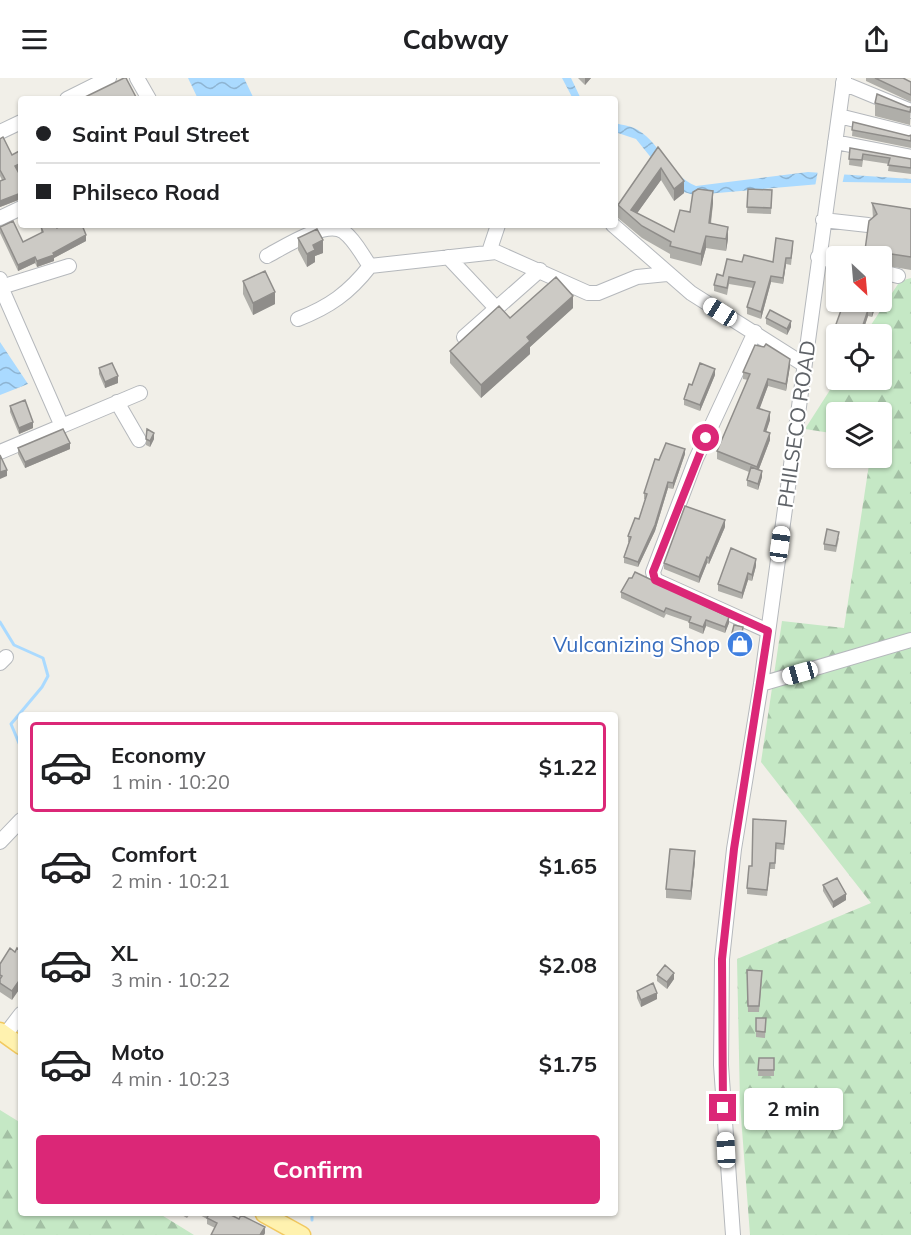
<!DOCTYPE html>
<html lang="en">
<head>
<meta charset="utf-8">
<style>
  body { margin:0; font-family:Mulish,sans-serif; background:#f6f6f6; color:#202124; height:100vh; display:flex; flex-direction:column; font-size:22px; white-space:nowrap }
  * { box-sizing:border-box; margin:0 }
  p { font-size:20px; color:#757577 }
  .icon { flex:none; width:33px; height:33px; fill:none; stroke:currentColor; stroke-width:2; stroke-linecap:round; stroke-linejoin:round }
  .map { position:relative; flex:1; overflow:hidden }
  .panel { position:absolute; left:18px; top:634px; width:600px; height:504px; display:flex; flex-direction:column; background:#fff; border-radius:6px; box-shadow:0 2px 4px #0004 }
  .panel>* { flex:none }
  .banner { position:absolute; left:18px; top:18px; width:600px; height:132px; border-radius:6px; box-shadow:0 2px 4px #0004; display:grid; align-content:center; height:132px; padding:0 18px; background:#fff }
  .needle { width:39px; rotate:154deg }
  .tools { position:absolute; left:826px; top:168px; display:grid; gap:12px }
  .tools a { display:grid; place-items:center; width:66px; height:66px; border-radius:6px; background:#fff; box-shadow:0 2px 4px #0004; font-size:30px }
  .end { position:absolute; width:27px; height:27px; margin:-14px; border:8px solid #db2777; background:#fff; box-shadow:0 0 0 3px #fff }
  .from { border-radius:50% }
  .bubble { position:absolute; height:42px; border-radius:6px; background:#fff; box-shadow:0 2px 4px #0004; font-size:20px; font-weight:700; line-height:42px; text-align:center }
  .car { position:absolute; width:18px; height:36px; margin:-18px -9px; border-radius:8px; box-shadow:0 0 4px 2px #0007; background:linear-gradient(#fff 24%,#345 0 40%,#fff 0 76%,#345 0 86%,#fff 0) }
  .banner b { display:flex; align-items:center; gap:21px; height:57px; font-size:22px }
  .banner b+b { border-top:2px solid #e0e0e0 }
  .banner i { width:15px; height:15px; background:#202124 }
  ul { padding:10px 0 0; list-style:none }
  li { display:flex; align-items:center; gap:18px; height:90px; margin:0 12px 9px; padding:0 6px; border:3px solid transparent; border-radius:6px }
  li div { flex:1 }
  li b { display:block; font-size:22px }
  li em { font-style:normal; font-weight:700 }
  li.current { border-color:#db2777 }
  li>.icon { width:54px; height:54px; stroke-width:1.5 }
  .button { display:flex; gap:12px; margin-top:auto; padding:12px 18px }
  .button a { flex:1; height:69px; border-radius:6px; background:#db2777; color:#fff; font-size:24px; font-weight:700; line-height:69px; text-align:center }
  header { display:flex; justify-content:space-between; align-items:center; height:78px; padding:0 18px; background:#fff; font-size:27px; font-weight:700 }
  .map>svg:first-child { display:block }
  .forest { fill:url(#forest-firs) }
  .water { fill:url(#water-waves) }
  .pier { fill:#f1efe8 }
  .lines { fill:none; stroke-linecap:round; stroke-linejoin:round }
  .stream { stroke:#aadaff; stroke-width:3 }
  .minor-casing { stroke:#b5b8bc; stroke-width:16 }
  .major-casing { stroke:#f2c960; stroke-width:19 }
  .minor { stroke:#fff; stroke-width:14 }
  .major { stroke:#fff2af; stroke-width:16 }
  .wall { fill:#afaea9 }
  .shaded-wall { fill:#8f8d8a }
  .building { fill:#cccac5; stroke:#8f8d8a; stroke-width:1.5 }
  .route { stroke:#db2777; stroke-width:8 }
  .labels { text-anchor:middle; dominant-baseline:central; stroke-width:4.5; stroke-linejoin:round; paint-order:stroke }
  .street-label { font-size:21px; fill:#5f6368; stroke:#fff }
  .shop-label { font-size:21px; fill:#366cbe; stroke:#fff; text-anchor:end }
</style>
</head>
<body>
<header><svg class="icon" aria-label="menu" viewBox="0 0 24 24"><path d="M4 6h16M4 12h16M4 18h16"/></svg>Cabway<svg class="icon" aria-label="share" viewBox="0 0 24 24"><path d="M12 15V3M7 8l5-5 5 5M5 13v7h14v-7"/></svg></header>
<div class="map">
<svg width="911" height="1157" viewBox="0 0 911 1157">
  <defs>
    <pattern id="forest-firs" width="22" height="20" patternUnits="userSpaceOnUse" patternTransform="scale(1.5)"><rect width="22" height="20" fill="#c5e8c5"/><path d="M5 1l3.5 6h-7zM16 11l3.5 6h-7z" fill="#a3c0a4"/></pattern>
    <pattern id="water-waves" width="16" height="10" patternUnits="userSpaceOnUse" patternTransform="scale(1.5)"><rect width="16" height="10" fill="#aadaff"/><path d="M0 5q4-4 8 0t8 0" fill="none" stroke="#8eb4d2"/></pattern>
  </defs>
  <rect width="100%" height="100%" fill="#f1efe8"/>
  <path class="forest" d="M911 200V1157H750L740 1025 737 881 871 825 761 684 782 543 844 550 870 380H882V334H837V356L805 351 837 301 882 302V256H865L900 203Z
    M0 1032 21 1045V1136H160L194 1157H0Z"/>
  <path class="water" d="M188 0H244L254 21H198Z
    M562 0H571L581 21H573Z
    M615 45C622 47 632 48 638 52 662 67 669 97 696 108L808 94 911 101V105L843 104 694 117 677 112 636 61 615 54Z
    M0 264 28 306 0 317Z"/>
  <path class="pier" d="M818 92 845 93 842 107 815 109Z"/>
  <g class="lines">
    <path class="stream" d="M0 544 14 567 43 580 48 598 42 609 11 646 21 670
      M312 1136V1142"/>
    <defs>
      <path id="minor" d="M137 0 149 21
        M843 5 911 33
        M67 21 109 0
        M839 38 911 56
        M0 54 21 44
        M835 64 911 79
        M0 140 21 130
        M823 142 868 147
        M613 147 691 215 803 286
        M489 174 498 147
        M267 178C284 169 327 141 344 154 355 162 362 177 370 188L496 174 588 215H598L637 199 667 196
        M448 179 496 230
        M818 179 837 184
        M882 194 898 198
        M0 201 1 209 61 346
        M1 209 69 188
        M298 241C329 229 349 215 370 188
        M755 254 696 381 653 494 655 502 768 553
        M464 259 540 192
        M117 324 139 362
        M0 374 140 315
        M0 585 6 579
        M761 606 911 562
        M0 764 21 742
        M5 957 21 936
        M733 1157 721 987 722 881 734 771 761 606 844 0"/>
      <path id="major" d="M0 953 21 968
        M264 1136 302 1157"/>
    </defs>
    <use href="#minor" class="minor-casing"/>
    <use href="#major" class="major-casing"/>
    <use href="#minor" class="minor"/>
    <use href="#major" class="major"/>
  </g>
  <path class="wall" d="M578 0H591L585 7Z
    M866 0H903L911 4V24L866 3Z
    M875 25 911 29 910 47 875 38Z
    M853 44 909 58 911 57V70L852 58Z
    M0 61 12 77 21 72V91L18 93 21 99V121L0 129 2 102 0 98Z
    M658 69 684 115 674 123 661 102 637 135 674 154 690 134 713 125 711 146 728 161 726 173 706 170 701 188 670 180V176L642 160 618 140V127Z
    M850 70 911 81V96L888 93 889 86 863 82 862 89 849 87Z
    M748 111 772 112 771 136 747 135Z
    M872 125 911 131V192L882 187V178H865V172L873 140Z
    M0 149 23 164 41 156V149L57 150 86 163 54 180V183L37 189 35 185 18 193 0 155Z
    M298 160 323 175 315 178V184L307 189 298 172Z
    M793 169 791 187 786 186 783 206 771 204 761 241 747 236V229L753 210 729 206 727 217 714 213V207L723 198 742 184H773Z
    M837 186V212L831 211V204Z
    M243 203 275 226 253 237 243 216Z
    M861 224H877L872 239 868 238 862 256H837V282L827 277V271L843 227 859 231Z
    M573 230 530 269V276L481 320 450 285V273L510 240Z
    M766 240 791 249 787 257 766 246Z
    M790 288 786 313 768 308 759 331 770 342 766 354 770 362 759 391 762 399 758 412 747 408V402L749 394 717 381V373L748 302 743 301V294Z
    M99 290 118 305 105 310 99 296Z
    M715 297 700 333 684 327V321L692 307Z
    M10 328 33 350 19 356 10 334Z
    M146 361H154L150 369 146 367Z
    M18 370 70 371 25 390 18 376Z
    M685 376 673 411 668 410 655 453 638 489 624 485V479L629 464H628V458L639 441 645 421H644V415L659 382Z
    M725 449 709 486 707 485 699 505 664 491V485Z
    M839 460 836 474 824 472V466Z
    M756 488 752 503 748 502 742 521 718 513V506Z
    M621 514 729 545 725 555 706 548 703 556 689 550V544L666 536 664 540 621 520Z
    M731 559 743 562 741 573 731 571Z
    M786 749 784 772 776 771 775 791H770L767 818 747 816V810L752 788Z
    M695 783 691 822 666 820V811Z
    M823 807 846 822 833 830 823 813Z
    M15 874 12 922 0 914V886Z
    M747 892 762 899 759 934H748Z
    M657 897 674 901 667 911 657 903Z
    M637 913 657 921 641 929 637 920Z
    M756 940H766L765 960 756 959Z
    M759 980H774V998H758Z
    M180 1136H190L187 1140Z
    M198 1136H229L265 1155 264 1157H211L215 1150 207 1146V1141Z"/>
  <path class="shaded-wall" d="M585 0H591L585 7Z
    M21 85V91L15 94V88Z
    M661 90V102L633 141 631 132Z
    M684 103V115L674 123V111Z
    M713 113V125L709 157V145Z
    M21 115V121L0 129V123Z
    M728 149V161L726 173V161Z
    M86 157V163L54 180V183L37 189V183Z
    M706 158V170L701 188V176Z
    M323 162V175L315 178V184L307 189V176L313 167Z
    M35 179V185L18 193V187Z
    M786 180V186L783 206V200Z
    M771 198V204L761 241V234Z
    M275 214V226L253 237V225Z
    M573 218V230L530 269V276L481 320V307L527 259Z
    M875 224H877V225L872 239V233Z
    M868 232V238L862 256H860Z
    M791 243V249L787 257V251Z
    M790 281V288L786 313V306Z
    M715 291V297L700 333V327Z
    M118 298V305L105 310V304Z
    M768 301V308L757 338V330Z
    M770 334V342L764 360V353Z
    M33 344V350L19 356V350Z
    M154 355V361L150 369V363Z
    M770 355V362L757 396V389Z
    M70 365V371L25 390V384Z
    M685 371V376L673 411V405Z
    M7 392V398L0 401V394Z
    M762 393V399L758 412V406Z
    M668 404V410L655 453 638 489V484Z
    M725 442V449L709 486V480Z
    M707 479V485L699 505V499Z
    M756 481V488L752 503V497Z
    M748 495V502L742 521V515Z
    M729 539V545L725 555V549Z
    M706 542V548L703 556V549Z
    M743 549V562L741 573V561Z
    M695 773V783L691 822V813Z
    M846 816V822L833 830V824Z
    M674 895V901L667 911V904Z
    M21 900V909L12 922V913Z
    M657 915V921L641 929V922Z
    M265 1149V1155L264 1157H260Z"/>
  <path class="building" d="M124 0H126L137 21H81Z
    M875 0H903L911 4V17Z
    M877 16 908 29H911L910 34 875 25Z
    M853 44 909 58 911 57V63L852 52Z
    M3 59 12 77 21 72V85L15 88 21 99V115L0 123V103L5 101 0 92V61Z
    M658 69 684 103 674 111 661 90 631 132 674 154 680 132 690 134 693 114 698 111 713 113 709 145 728 149 726 161 706 158 701 176 670 168 671 164 642 148 618 127Z
    M850 70 911 81V90L888 87 890 80 863 76 862 82 849 81Z
    M748 111 772 112 771 130 747 129Z
    M872 125 911 131V179L865 172 869 143 877 136Z
    M13 143 23 164 43 154 41 149 46 147H56L57 150 62 147H82L86 157 53 175 54 177 37 183 35 179 18 187 0 149Z
    M317 151 323 162 313 167 315 172 307 176 298 160Z
    M776 160 793 163 791 180H786L783 200 771 198 761 234 747 229 755 204 729 199 727 210 714 207 717 196 723 198 727 181 742 184 744 177 773 184Z
    M833 186H837V205L831 204Z
    M265 193 275 214 253 225 243 203Z
    M556 199 573 218 527 259 530 263 481 307 450 273 499 228 510 240Z
    M861 224H875L872 233 868 232 860 256H854L846 254V256H837V275L827 271 843 227 859 231Z
    M770 232 791 243 787 251 766 240Z
    M766 266 790 281 786 306 768 301 757 330 770 334 764 353 770 355 757 389 717 373 750 296 743 294 755 267 764 269Z
    M112 285 118 298 105 304 99 290Z
    M700 285 715 291 700 327 684 321 689 306 692 307Z
    M25 322 33 344 19 350 10 328Z
    M63 351 70 365 25 384 18 370Z
    M147 351 154 355 150 363 146 361Z
    M666 365 685 371 673 405 668 404 655 447 638 484 624 479 631 459 628 458 635 440 639 441 647 416 644 415 655 381 659 382Z
    M0 377 7 392 0 394Z
    M751 389 762 393 758 406 747 402Z
    M685 428 725 442 709 480 707 479 699 499 664 485Z
    M827 451 839 454 836 468 824 466Z
    M731 470 756 481 752 497 748 495 742 515 718 506Z
    M635 494 729 539 725 549 706 542 703 549 689 544 691 539 666 530 664 534 621 514 629 500H632Z
    M734 547 743 549 741 561 731 559Z
    M753 741 786 743 784 766 776 765 775 785H770L767 812 747 810 749 788H752Z
    M670 771 695 773 691 813 666 811Z
    M837 800 846 816 833 824 823 807Z
    M10 870 15 874 17 870 21 873V900L12 913 0 905V901L2 898 0 897V886Z
    M665 887 674 895 667 904 657 897Z
    M747 892 762 893 759 928H748Z
    M653 905 657 915 641 922 637 913Z
    M756 940H766L765 954 756 953Z
    M759 980H774V992H758Z
    M209 1136H229L239 1141 241 1137 265 1149 260 1157H211L217 1145 207 1140Z"/>
  <g class="lines">
    <path class="route" d="M706 360 653 494 655 502 768 553 734 771 722 881 723 1030"/>
  </g>
  <defs>
    <symbol id="shop-disc" viewBox="-11 -11 22 22"><circle r="9.5" fill="#3f7fe0" stroke="#fff"/><path d="M-5-2.5h2.3a2.7 3.5 0 0 1 5.4 0H5L5.5 6h-11ZM-1.5-2.5h3a1.5 2.3 0 0 0-3 0Z" fill="#fff"/></symbol>
  </defs>
  <g fill-rule="evenodd">
    <use href="#shop-disc" x="725" y="551" width="30" height="30"/>
  </g>
  <g class="labels">
    <g class="street-label">
      <text transform="translate(796 346) rotate(-82)">PHILSECO ROAD</text>
    </g>
    <g class="shop-label">
      <text x="720" y="566">Vulcanizing Shop</text>
    </g>
  </g>
</svg>
<div class="tools">
<a><svg class="needle" viewBox="-14 -14 28 28"><path d="M0-13l5 13h-10z" fill="#e53935"/><path d="M0 13l5-13h-10z" fill="#757577"/></svg></a>
<a><svg class="icon" aria-label="locate" viewBox="0 0 24 24"><circle cx="12" cy="12" r="6"/><path d="M12 2v4M12 18v4M2 12h4M18 12h4"/></svg></a>
<a><svg class="icon" aria-label="layers" viewBox="0 0 24 24"><path d="M12 4l9 5-9 5-9-5zM3 14l9 5 9-5"/></svg></a>
</div>
<i class="end from" style="left:706px;top:360px"></i>
<i class="end" style="left:723px;top:1030px"></i>
<div class="bubble" style="left:744px;top:1010px;width:99px">2 min</div>
<i class="car" style="left:720px;top:234px;rotate:302deg"></i>
<i class="car" style="left:780px;top:466px;rotate:8deg"></i>
<i class="car" style="left:800px;top:595px;rotate:254deg"></i>
<i class="car" style="left:726px;top:1072px;rotate:357deg"></i>
<div class="banner">
<b><i class="from"></i>Saint Paul Street</b>
<b><i></i>Philseco Road</b>
</div>
<section class="panel">
<ul>
<li class="current"><svg class="icon" aria-label="car" viewBox="0 0 24 24"><path d="M5 17H2v-5l4-1 3-4h7l3 4 3 1v5h-3M9 17h6M6 11h13"/><circle cx="7" cy="17" r="2"/><circle cx="17" cy="17" r="2"/></svg><div><b>Economy</b><p>1 min · 10:20</p></div><em>$1.22</em></li>
<li><svg class="icon" aria-label="car" viewBox="0 0 24 24"><path d="M5 17H2v-5l4-1 3-4h7l3 4 3 1v5h-3M9 17h6M6 11h13"/><circle cx="7" cy="17" r="2"/><circle cx="17" cy="17" r="2"/></svg><div><b>Comfort</b><p>2 min · 10:21</p></div><em>$1.65</em></li>
<li><svg class="icon" aria-label="car" viewBox="0 0 24 24"><path d="M5 17H2v-5l4-1 3-4h7l3 4 3 1v5h-3M9 17h6M6 11h13"/><circle cx="7" cy="17" r="2"/><circle cx="17" cy="17" r="2"/></svg><div><b>XL</b><p>3 min · 10:22</p></div><em>$2.08</em></li>
<li><svg class="icon" aria-label="car" viewBox="0 0 24 24"><path d="M5 17H2v-5l4-1 3-4h7l3 4 3 1v5h-3M9 17h6M6 11h13"/><circle cx="7" cy="17" r="2"/><circle cx="17" cy="17" r="2"/></svg><div><b>Moto</b><p>4 min · 10:23</p></div><em>$1.75</em></li>
</ul>
<div class="button"><a>Confirm</a></div>
</section>
</div>
</body>
</html>
